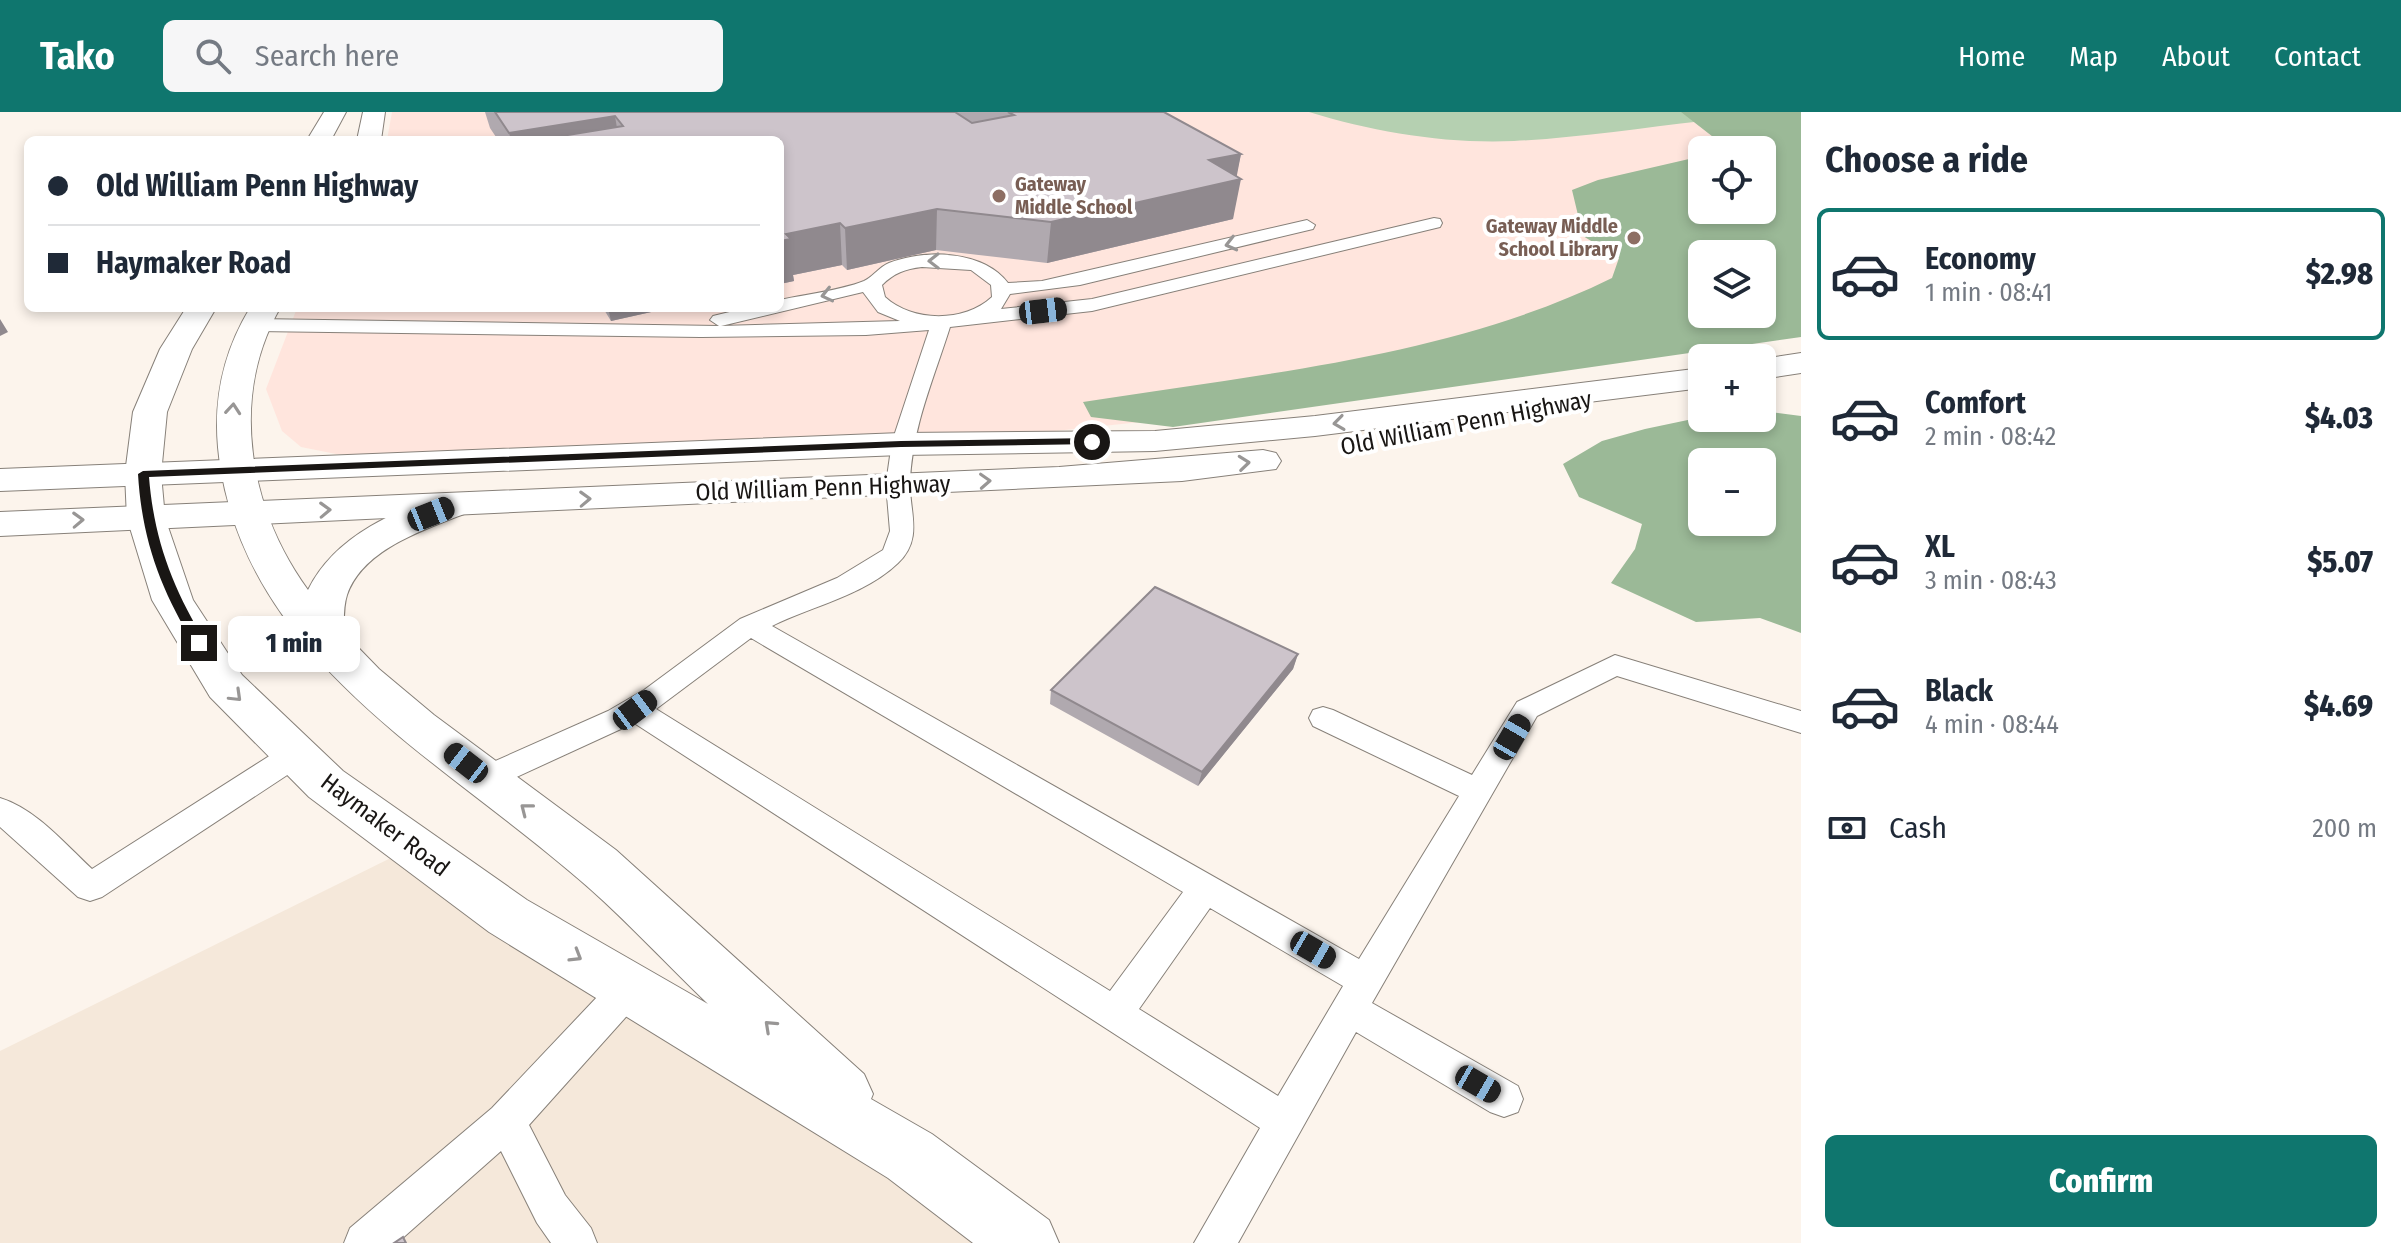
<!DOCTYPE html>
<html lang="en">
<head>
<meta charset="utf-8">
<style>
  body { margin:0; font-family:"Fira Sans Condensed",sans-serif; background:#f6f6f7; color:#1f2937; height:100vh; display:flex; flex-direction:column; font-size:30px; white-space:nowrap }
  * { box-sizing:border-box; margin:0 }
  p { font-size:26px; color:#747a83 }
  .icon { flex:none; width:44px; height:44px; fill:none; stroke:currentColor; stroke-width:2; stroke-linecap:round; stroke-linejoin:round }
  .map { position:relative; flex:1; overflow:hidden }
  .side { display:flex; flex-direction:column; background:#fff; width:600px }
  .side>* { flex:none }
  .banner { position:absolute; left:24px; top:24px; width:760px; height:176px; border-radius:12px; box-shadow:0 4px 12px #0003; display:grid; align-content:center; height:176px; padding:0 24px; background:#fff }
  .tools { position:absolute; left:1688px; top:24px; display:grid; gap:16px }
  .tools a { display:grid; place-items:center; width:88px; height:88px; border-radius:12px; background:#fff; box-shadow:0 4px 12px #0003; font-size:40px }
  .end { position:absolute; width:36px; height:36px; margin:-18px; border:10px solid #191614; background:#fff; box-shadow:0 0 0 4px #fff }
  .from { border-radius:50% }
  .bubble { position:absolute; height:56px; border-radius:12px; background:#fff; box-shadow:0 4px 12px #0003; font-size:26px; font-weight:800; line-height:56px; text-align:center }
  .car { position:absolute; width:24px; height:48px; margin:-24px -12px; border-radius:10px; box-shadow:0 0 6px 2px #0007; background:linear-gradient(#222 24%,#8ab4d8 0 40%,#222 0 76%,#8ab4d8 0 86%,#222 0) }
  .banner b { display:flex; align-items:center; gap:28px; height:76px; font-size:30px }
  .banner b+b { border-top:2px solid #e0e1e3 }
  .banner i { width:20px; height:20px; background:#1f2937 }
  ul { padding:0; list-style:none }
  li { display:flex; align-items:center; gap:24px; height:132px; margin:0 16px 12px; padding:0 8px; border:4px solid transparent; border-radius:12px }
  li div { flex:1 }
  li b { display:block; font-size:30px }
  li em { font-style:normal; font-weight:800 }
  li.on { border-color:#0f766e }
  li>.icon { width:72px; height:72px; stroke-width:1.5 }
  h2 { padding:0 24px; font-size:36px; line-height:96px }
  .pay { display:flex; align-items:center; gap:20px; height:88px; padding:0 24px; font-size:30px }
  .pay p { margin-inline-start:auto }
  .button { display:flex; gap:16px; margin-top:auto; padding:16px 24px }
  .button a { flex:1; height:92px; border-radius:12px; background:#0f766e; color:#fff; font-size:32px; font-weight:800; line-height:92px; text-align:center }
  header { display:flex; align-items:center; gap:48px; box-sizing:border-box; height:112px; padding:0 40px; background:#0f766e; color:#fff }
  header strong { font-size:38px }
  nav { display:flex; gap:44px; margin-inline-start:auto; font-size:28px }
  .search { width:560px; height:72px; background:#f6f6f7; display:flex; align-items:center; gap:20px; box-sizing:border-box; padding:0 28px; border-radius:12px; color:#747a83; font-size:30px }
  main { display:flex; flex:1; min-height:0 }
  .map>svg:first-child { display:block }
  .built { fill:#f5e8da }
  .education { fill:#ffe5dd }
  .green { fill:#b5d0b1 }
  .forest { fill:#9bb997; fill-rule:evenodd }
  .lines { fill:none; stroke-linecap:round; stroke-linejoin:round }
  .lane-casing { stroke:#878079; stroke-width:2 }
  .secondary-casing { stroke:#878079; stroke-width:2 }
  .primary-casing { stroke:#878079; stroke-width:2 }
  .lane { fill:#fff; fill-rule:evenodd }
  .secondary { fill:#fff; fill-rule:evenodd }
  .primary { fill:#fff; fill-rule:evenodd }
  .wall { fill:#b0a9af }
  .shaded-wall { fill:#90898e }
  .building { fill:#cdc4cb; stroke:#90898e; stroke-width:2 }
  .oneway { stroke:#989695 }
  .route { fill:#191614 }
  .education-dot { fill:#8d6e63; stroke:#fff; stroke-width:3 }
  .labels { text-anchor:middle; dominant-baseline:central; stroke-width:8; stroke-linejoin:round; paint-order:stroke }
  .far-education-label { font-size:20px; font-weight:bold; fill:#785e54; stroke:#fff; text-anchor:start }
  .street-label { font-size:24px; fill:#191614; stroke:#fff }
</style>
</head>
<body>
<header>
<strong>Tako</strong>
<div class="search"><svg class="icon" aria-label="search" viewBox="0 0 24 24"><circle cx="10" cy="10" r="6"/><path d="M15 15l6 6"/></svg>Search here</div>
<nav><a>Home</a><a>Map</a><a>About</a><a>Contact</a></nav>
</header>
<main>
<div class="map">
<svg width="1801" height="1131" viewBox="0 0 1801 1131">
  <rect width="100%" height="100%" fill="#fcf4ec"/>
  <path class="built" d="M413 735 1026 1131H0V939Z"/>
  <path class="education" d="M392 0H1730L1733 38H1702V150L1217 302 1036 321 415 343 336 342 301 335 282 319 266 277 297 196H780V28H387Z"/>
  <path class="green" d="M1309 0H1686L1703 9C1640 16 1577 26 1514 29 1445 32 1374 20 1309 0Z"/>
  <path class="forest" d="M1681 0H1801V225L1173 315 1091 305 1083 290C1258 262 1452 245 1612 166L1619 146 1583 124 1572 78 1598 68 1689 47 1702 39V98H1762V38H1703L1717 28ZM1702 142H1762V202H1702Z
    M1762 299 1801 304V521L1760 506 1696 510 1611 471 1635 437 1642 412 1579 385 1563 352 1602 329 1645 317 1702 305 1762 306ZM1702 350H1762V410H1702Z"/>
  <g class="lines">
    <defs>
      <path id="lane" d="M1434 106 1440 107 1442 111 1440 115 1092 199 950 215C934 266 912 315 910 370 909 400 924 426 898 451 865 483 812 494 772 514L1359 847 1459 684 1313 614 1309 606 1313 598 1323 595 1333 598 1472 663 1517 590 1615 543 1801 599V621L1617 564 1537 604 1372 891 1518 974 1523 987 1518 1000 1504 1005 1490 1000 1356 920 1238 1131H1194L1260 1016 634 611 497 674 486 678 475 674 471 666 475 658 608 599 644 578 740 507 837 466 883 438 890 419 886 372 892 330 929 218 866 223 701 225 256 219 246 213 256 207 719 214 710 208 713 204 746 196H780V188C807 182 839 179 864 169 873 165 879 155 889 151 925 137 983 138 1008 171L1042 169 1307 108 1315 113 1313 117 1080 173 1010 182 1001 197 1092 187ZM922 155 971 158 991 173 992 185C964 211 912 210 885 185L882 173C894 161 905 157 922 155ZM863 180 878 200 900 209 721 214ZM751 526 1183 780 1110 879 656 597ZM1210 796 1343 874 1278 984 1139 897Z
        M296 631 307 634 311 642 307 650 102 785 90 789 78 785 0 715V686C36 697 65 732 92 757L285 634Z
        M629 860 642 865 647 876 642 887 529 1013 565 1083 591 1116 597 1131H551L537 1111 501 1039 397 1131H344L350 1116 492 996 616 865Z"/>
      <path id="secondary" d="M1801 241V261L1762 267V247Z
        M1702 256V276L1315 324 1155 339 901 343 0 379V357L901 321 1155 319 1315 304Z
        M1263 338 1276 341 1281 349 1276 357 1182 369 0 424V400L1059 355Z"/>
      <path id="primary" d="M324 0H346L331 28H307Z
        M363 0H385L381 28H357Z
        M186 196H216L192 237 167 300 161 362 165 406 193 488 242 563 343 659 527 788 708 892C662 848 618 799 568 758 434 644 253 547 221 358 211 300 219 247 250 196H280C229 286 249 397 308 478 335 423 399 395 456 381L469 384 475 392 469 400C427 417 363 436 347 483 343 495 344 509 344 521L379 557 434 603 616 738 864 962 873 982 871 987 932 1022 1049 1108 1059 1131H973L888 1066 489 820 309 685 210 585 152 488 127 406 125 362 133 300 160 237Z"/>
    </defs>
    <use href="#lane" class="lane-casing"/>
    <use href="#secondary" class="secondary-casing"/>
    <use href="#primary" class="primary-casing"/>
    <use href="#lane" class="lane"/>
    <use href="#secondary" class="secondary"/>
    <use href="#primary" class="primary"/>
  </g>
  <path class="wall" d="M485 0H1164L1241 42 1236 64 1233 107 1047 151 936 138 847 158 842 153 793 163 794 169 780 172V28H498L490 16Z
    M603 196H669L611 209Z
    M1298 542 1293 557 1198 674 1050 592 1051 578Z"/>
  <path class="shaded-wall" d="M615 4 619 28H511L509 21Z
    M1241 42 1236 68 1241 67 1233 107 1047 151 1051 110 1209 48Z
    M937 97 936 138 847 158 845 116Z
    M840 111 842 153 793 163 794 169 780 172V129L786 122Z
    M608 196H669L611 209Z
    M0 207 8 220 0 224Z
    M1298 542 1293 557 1198 674 1202 660Z"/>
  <path class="building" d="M495 0H955L972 11 1014 3 1008 0H1164L1241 42 1209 48 1241 67 1051 110 937 97 845 116 840 111 786 122 791 127 780 129V28H537L623 14 615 4 509 21Z
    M1155 475 1298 542 1202 660 1051 578Z
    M403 1125 406 1131H394Z"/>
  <defs><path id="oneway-chevron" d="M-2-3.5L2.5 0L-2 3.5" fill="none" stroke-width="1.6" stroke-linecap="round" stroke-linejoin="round" transform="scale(2)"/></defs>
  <g class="oneway">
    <use href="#oneway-chevron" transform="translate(1231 132) rotate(166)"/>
    <use href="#oneway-chevron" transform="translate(934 149) rotate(179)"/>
    <use href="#oneway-chevron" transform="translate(827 183) rotate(167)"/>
    <use href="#oneway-chevron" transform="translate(233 297) rotate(-85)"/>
    <use href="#oneway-chevron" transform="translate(1339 311) rotate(172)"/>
    <use href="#oneway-chevron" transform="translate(1244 351) rotate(-6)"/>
    <use href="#oneway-chevron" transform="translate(985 369) rotate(-3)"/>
    <use href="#oneway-chevron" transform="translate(585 387) rotate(-2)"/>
    <use href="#oneway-chevron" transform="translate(325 398) rotate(-2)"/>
    <use href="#oneway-chevron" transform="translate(78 408) rotate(-2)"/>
    <use href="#oneway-chevron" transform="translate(236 584) rotate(44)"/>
    <use href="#oneway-chevron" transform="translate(526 697) rotate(-142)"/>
    <use href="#oneway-chevron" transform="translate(576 844) rotate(31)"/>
    <use href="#oneway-chevron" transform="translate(770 914) rotate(-137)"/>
  </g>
  <path class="route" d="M1092 326 1095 327V332L901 335 149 365C154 428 173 477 206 531L199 536 195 534C161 478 142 429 138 362L143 359 901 329Z"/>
  <g class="education-dot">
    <circle cx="999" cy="84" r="8"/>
    <circle cx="1634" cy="126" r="8"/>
  </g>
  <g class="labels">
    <g class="far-education-label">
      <text x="1015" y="72">Gateway<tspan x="1015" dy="23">Middle School</tspan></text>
      <text x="1618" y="114" text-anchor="end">Gateway Middle<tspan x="1618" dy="23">School Library</tspan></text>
    </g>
    <g class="street-label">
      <text transform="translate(1466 311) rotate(-11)">Old William Penn Highway</text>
      <text transform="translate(823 376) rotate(-2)">Old William Penn Highway</text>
      <text transform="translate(385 713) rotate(37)">Haymaker Road</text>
    </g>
  </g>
</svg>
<div class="tools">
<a><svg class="icon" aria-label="locate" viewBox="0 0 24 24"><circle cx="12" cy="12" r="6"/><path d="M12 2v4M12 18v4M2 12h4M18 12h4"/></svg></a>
<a><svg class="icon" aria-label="layers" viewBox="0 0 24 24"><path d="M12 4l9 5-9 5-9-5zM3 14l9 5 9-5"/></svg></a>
<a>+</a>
<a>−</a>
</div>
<i class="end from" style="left:1092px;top:330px"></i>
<i class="end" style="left:199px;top:531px"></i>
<div class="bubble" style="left:228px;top:504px;width:132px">1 min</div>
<i class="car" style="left:1043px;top:199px;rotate:83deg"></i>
<i class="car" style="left:431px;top:402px;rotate:68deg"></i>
<i class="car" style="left:635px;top:598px;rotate:53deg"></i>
<i class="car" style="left:1512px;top:625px;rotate:30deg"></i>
<i class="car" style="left:466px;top:651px;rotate:308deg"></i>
<i class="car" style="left:1313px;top:838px;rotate:120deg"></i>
<i class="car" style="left:1478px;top:972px;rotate:120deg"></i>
<div class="banner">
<b><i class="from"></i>Old William Penn Highway</b>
<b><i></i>Haymaker Road</b>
</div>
</div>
<section class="side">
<h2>Choose a ride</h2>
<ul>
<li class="on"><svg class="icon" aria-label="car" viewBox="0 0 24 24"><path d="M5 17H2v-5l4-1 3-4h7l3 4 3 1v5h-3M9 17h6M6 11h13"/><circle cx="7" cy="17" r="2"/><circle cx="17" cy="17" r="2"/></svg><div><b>Economy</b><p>1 min · 08:41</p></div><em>$2.98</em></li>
<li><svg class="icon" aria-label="car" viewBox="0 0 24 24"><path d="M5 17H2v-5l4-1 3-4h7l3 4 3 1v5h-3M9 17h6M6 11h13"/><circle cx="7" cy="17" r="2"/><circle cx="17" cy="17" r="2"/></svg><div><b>Comfort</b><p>2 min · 08:42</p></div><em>$4.03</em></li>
<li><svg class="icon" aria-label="car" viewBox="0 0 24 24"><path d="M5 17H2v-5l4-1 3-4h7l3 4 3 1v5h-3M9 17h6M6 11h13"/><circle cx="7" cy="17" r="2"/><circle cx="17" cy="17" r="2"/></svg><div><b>XL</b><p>3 min · 08:43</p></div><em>$5.07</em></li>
<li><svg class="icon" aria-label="car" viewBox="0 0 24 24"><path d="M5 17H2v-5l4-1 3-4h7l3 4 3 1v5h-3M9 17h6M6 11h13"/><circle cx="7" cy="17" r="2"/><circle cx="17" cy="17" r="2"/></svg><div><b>Black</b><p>4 min · 08:44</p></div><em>$4.69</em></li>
</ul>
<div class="pay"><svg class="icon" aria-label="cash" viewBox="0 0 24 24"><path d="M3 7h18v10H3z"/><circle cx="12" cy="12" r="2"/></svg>Cash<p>200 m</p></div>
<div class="button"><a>Confirm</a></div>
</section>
</main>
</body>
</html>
